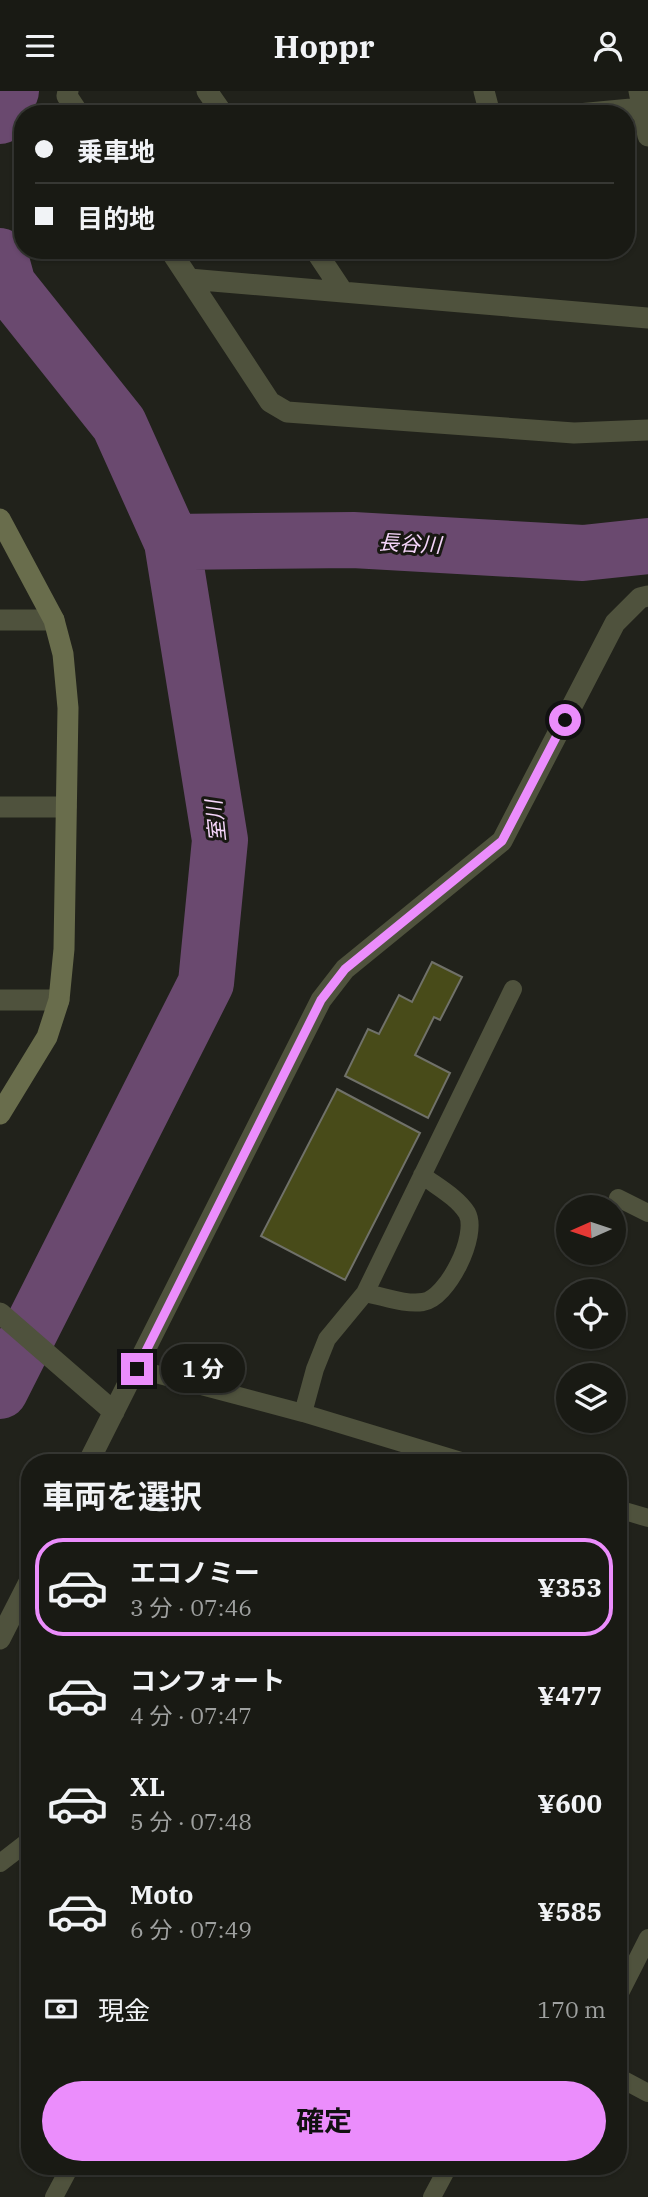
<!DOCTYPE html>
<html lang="ja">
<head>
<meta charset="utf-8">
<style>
  body { margin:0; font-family:"IBM Plex Serif","Noto Sans JP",serif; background:#262722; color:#f1f3f6; height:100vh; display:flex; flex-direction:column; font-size:26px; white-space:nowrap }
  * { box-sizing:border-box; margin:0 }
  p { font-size:23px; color:#9fa1a0 }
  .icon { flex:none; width:38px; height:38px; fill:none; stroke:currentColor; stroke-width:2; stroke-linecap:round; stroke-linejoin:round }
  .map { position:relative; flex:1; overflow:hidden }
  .side { position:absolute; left:21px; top:1363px; width:606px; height:721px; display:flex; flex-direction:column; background:#191a14; border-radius:28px; box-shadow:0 2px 5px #0004,0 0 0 2px #373834 }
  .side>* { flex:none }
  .guide { position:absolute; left:14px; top:14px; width:621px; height:154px; border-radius:28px; box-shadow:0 2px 5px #0004,0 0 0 2px #373834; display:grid; align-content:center; height:154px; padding:0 21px; background:#191a14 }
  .needle { width:46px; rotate:267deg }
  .controls { position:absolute; left:556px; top:1104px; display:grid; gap:14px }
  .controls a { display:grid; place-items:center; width:70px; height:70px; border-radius:50%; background:#191a14; box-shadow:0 2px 5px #0004,0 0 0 2px #373834; font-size:35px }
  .end { position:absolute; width:32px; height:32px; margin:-16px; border:9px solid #eb8dfc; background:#111; box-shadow:0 0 0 4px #111 }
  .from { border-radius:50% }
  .bubble { position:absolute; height:49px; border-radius:24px; background:#191a14; box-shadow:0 2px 5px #0004,0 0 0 2px #373834; font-size:23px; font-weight:700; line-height:49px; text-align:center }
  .guide b { display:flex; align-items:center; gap:24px; height:66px; font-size:26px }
  .guide b+b { border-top:2px solid #373834 }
  .guide i { width:18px; height:18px; background:#f1f3f6 }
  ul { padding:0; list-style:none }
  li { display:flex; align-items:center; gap:21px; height:98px; margin:0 14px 10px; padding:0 7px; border:4px solid transparent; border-radius:28px }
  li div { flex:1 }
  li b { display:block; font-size:26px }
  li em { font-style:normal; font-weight:700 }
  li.on { border-color:#eb8dfc }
  li>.icon { width:63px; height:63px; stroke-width:1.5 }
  h2 { padding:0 21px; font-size:32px; line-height:84px }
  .pay { display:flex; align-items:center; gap:18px; height:77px; padding:0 21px; font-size:26px }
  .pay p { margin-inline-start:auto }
  .cta { display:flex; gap:14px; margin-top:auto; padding:14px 21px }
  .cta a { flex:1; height:80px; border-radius:42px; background:#eb8dfc; color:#111; font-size:28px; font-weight:700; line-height:80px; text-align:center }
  header { display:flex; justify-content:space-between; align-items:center; height:91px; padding:0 21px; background:#191a14; font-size:32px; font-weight:700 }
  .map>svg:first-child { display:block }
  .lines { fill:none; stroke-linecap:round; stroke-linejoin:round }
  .river { stroke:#6a496f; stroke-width:56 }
  .building { fill:#484b19; stroke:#707169; stroke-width:2 }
  .lane { stroke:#4f523d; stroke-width:18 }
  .street { stroke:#4f523d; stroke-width:21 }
  .secondary { stroke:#696d4c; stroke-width:21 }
  .route { stroke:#eb8dfc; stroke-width:9 }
  .labels { text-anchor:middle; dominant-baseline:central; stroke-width:6; stroke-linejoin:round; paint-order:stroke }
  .water-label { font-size:21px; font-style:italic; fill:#f6d6fb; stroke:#181812 }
</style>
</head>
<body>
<header><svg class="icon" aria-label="menu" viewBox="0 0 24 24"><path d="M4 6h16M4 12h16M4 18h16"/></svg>Hoppr<svg class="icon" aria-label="person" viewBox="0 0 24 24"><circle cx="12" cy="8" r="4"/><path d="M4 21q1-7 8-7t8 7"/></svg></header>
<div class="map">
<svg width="648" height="2106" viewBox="0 0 648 2106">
  <rect width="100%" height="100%" fill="#21221b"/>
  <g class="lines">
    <path class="river" d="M0 25 11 0
      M0 165 8 194 119 333 172 451 220 749 206 892 0 1300
      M172 451 353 449 583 462 648 455"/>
  </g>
  <path class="building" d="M432 871 462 886 440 929 434 926 415 964 450 982 428 1027 345 985 368 938 379 943 399 904 412 911Z
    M337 998 420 1042 345 1189 261 1145Z"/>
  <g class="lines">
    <path class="lane" d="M618 1107 648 1122
      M365 1202C383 1205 405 1214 423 1211 447 1208 479 1144 467 1122 457 1106 436 1095 422 1084
      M137 1278 303 1322 468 1372
      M303 1322 315 1278 327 1248 365 1202 513 898
      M618 1418 648 1427
      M0 1772 30 1749
      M618 1906 648 1847
      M618 1986 648 2002
      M54 2106 70 2076
      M432 2106 448 2076"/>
    <path class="street" d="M68 0 67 5 79 23
      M207 0 223 23
      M484 0 490 23
      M639 0 648 45
      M578 23 642 17
      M170 159 270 311 287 321 574 342 648 339
      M315 159 343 201
      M189 188 648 227
      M0 529H54
      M0 716H66
      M0 909H59
      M0 1222 114 1321
      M88 1372 321 909 345 878 502 750 615 532 640 507 648 505
      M0 1548 30 1489"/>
    <path class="secondary" d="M0 428 54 529 63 563 68 617 64 858 59 909 47 946 0 1023"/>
  </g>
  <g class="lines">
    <path class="route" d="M137 1278 321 909 345 878 502 750 565 629"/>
  </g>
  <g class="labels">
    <g class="water-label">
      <text transform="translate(410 452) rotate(3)">長谷川</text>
      <text transform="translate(215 730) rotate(-96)">室川</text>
    </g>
  </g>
</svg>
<div class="controls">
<a><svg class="needle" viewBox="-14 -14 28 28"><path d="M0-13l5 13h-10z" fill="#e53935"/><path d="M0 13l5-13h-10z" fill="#9fa1a0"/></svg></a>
<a><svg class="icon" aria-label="locate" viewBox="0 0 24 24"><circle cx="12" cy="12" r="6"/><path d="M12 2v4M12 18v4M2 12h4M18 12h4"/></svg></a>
<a><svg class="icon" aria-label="layers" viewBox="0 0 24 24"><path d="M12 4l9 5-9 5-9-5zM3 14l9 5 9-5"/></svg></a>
</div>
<i class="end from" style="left:565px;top:629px"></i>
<i class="end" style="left:137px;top:1278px"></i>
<div class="bubble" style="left:161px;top:1253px;width:84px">1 分</div>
<div class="guide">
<b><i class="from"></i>乗車地</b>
<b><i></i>目的地</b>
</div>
<section class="side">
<h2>車両を選択</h2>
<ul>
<li class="on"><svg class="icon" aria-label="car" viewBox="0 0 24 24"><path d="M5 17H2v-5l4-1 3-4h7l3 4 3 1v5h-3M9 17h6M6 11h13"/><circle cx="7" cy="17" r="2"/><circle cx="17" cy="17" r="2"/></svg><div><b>エコノミー</b><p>3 分 · 07:46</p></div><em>¥353</em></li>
<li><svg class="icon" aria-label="car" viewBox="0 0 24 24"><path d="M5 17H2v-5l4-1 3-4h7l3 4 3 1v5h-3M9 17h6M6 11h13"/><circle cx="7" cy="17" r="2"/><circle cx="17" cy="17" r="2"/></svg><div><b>コンフォート</b><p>4 分 · 07:47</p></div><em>¥477</em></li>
<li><svg class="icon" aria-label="car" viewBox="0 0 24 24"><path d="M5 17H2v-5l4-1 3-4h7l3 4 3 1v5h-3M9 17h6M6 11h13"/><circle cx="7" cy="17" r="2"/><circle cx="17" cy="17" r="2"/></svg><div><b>XL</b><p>5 分 · 07:48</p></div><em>¥600</em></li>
<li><svg class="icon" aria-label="car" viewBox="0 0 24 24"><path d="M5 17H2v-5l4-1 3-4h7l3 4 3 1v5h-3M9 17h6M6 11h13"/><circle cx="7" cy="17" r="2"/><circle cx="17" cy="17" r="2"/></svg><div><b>Moto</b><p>6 分 · 07:49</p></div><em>¥585</em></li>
</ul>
<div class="pay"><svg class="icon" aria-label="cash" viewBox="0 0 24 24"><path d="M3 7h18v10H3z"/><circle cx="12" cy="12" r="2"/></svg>現金<p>170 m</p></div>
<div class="cta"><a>確定</a></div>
</section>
</div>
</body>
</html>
